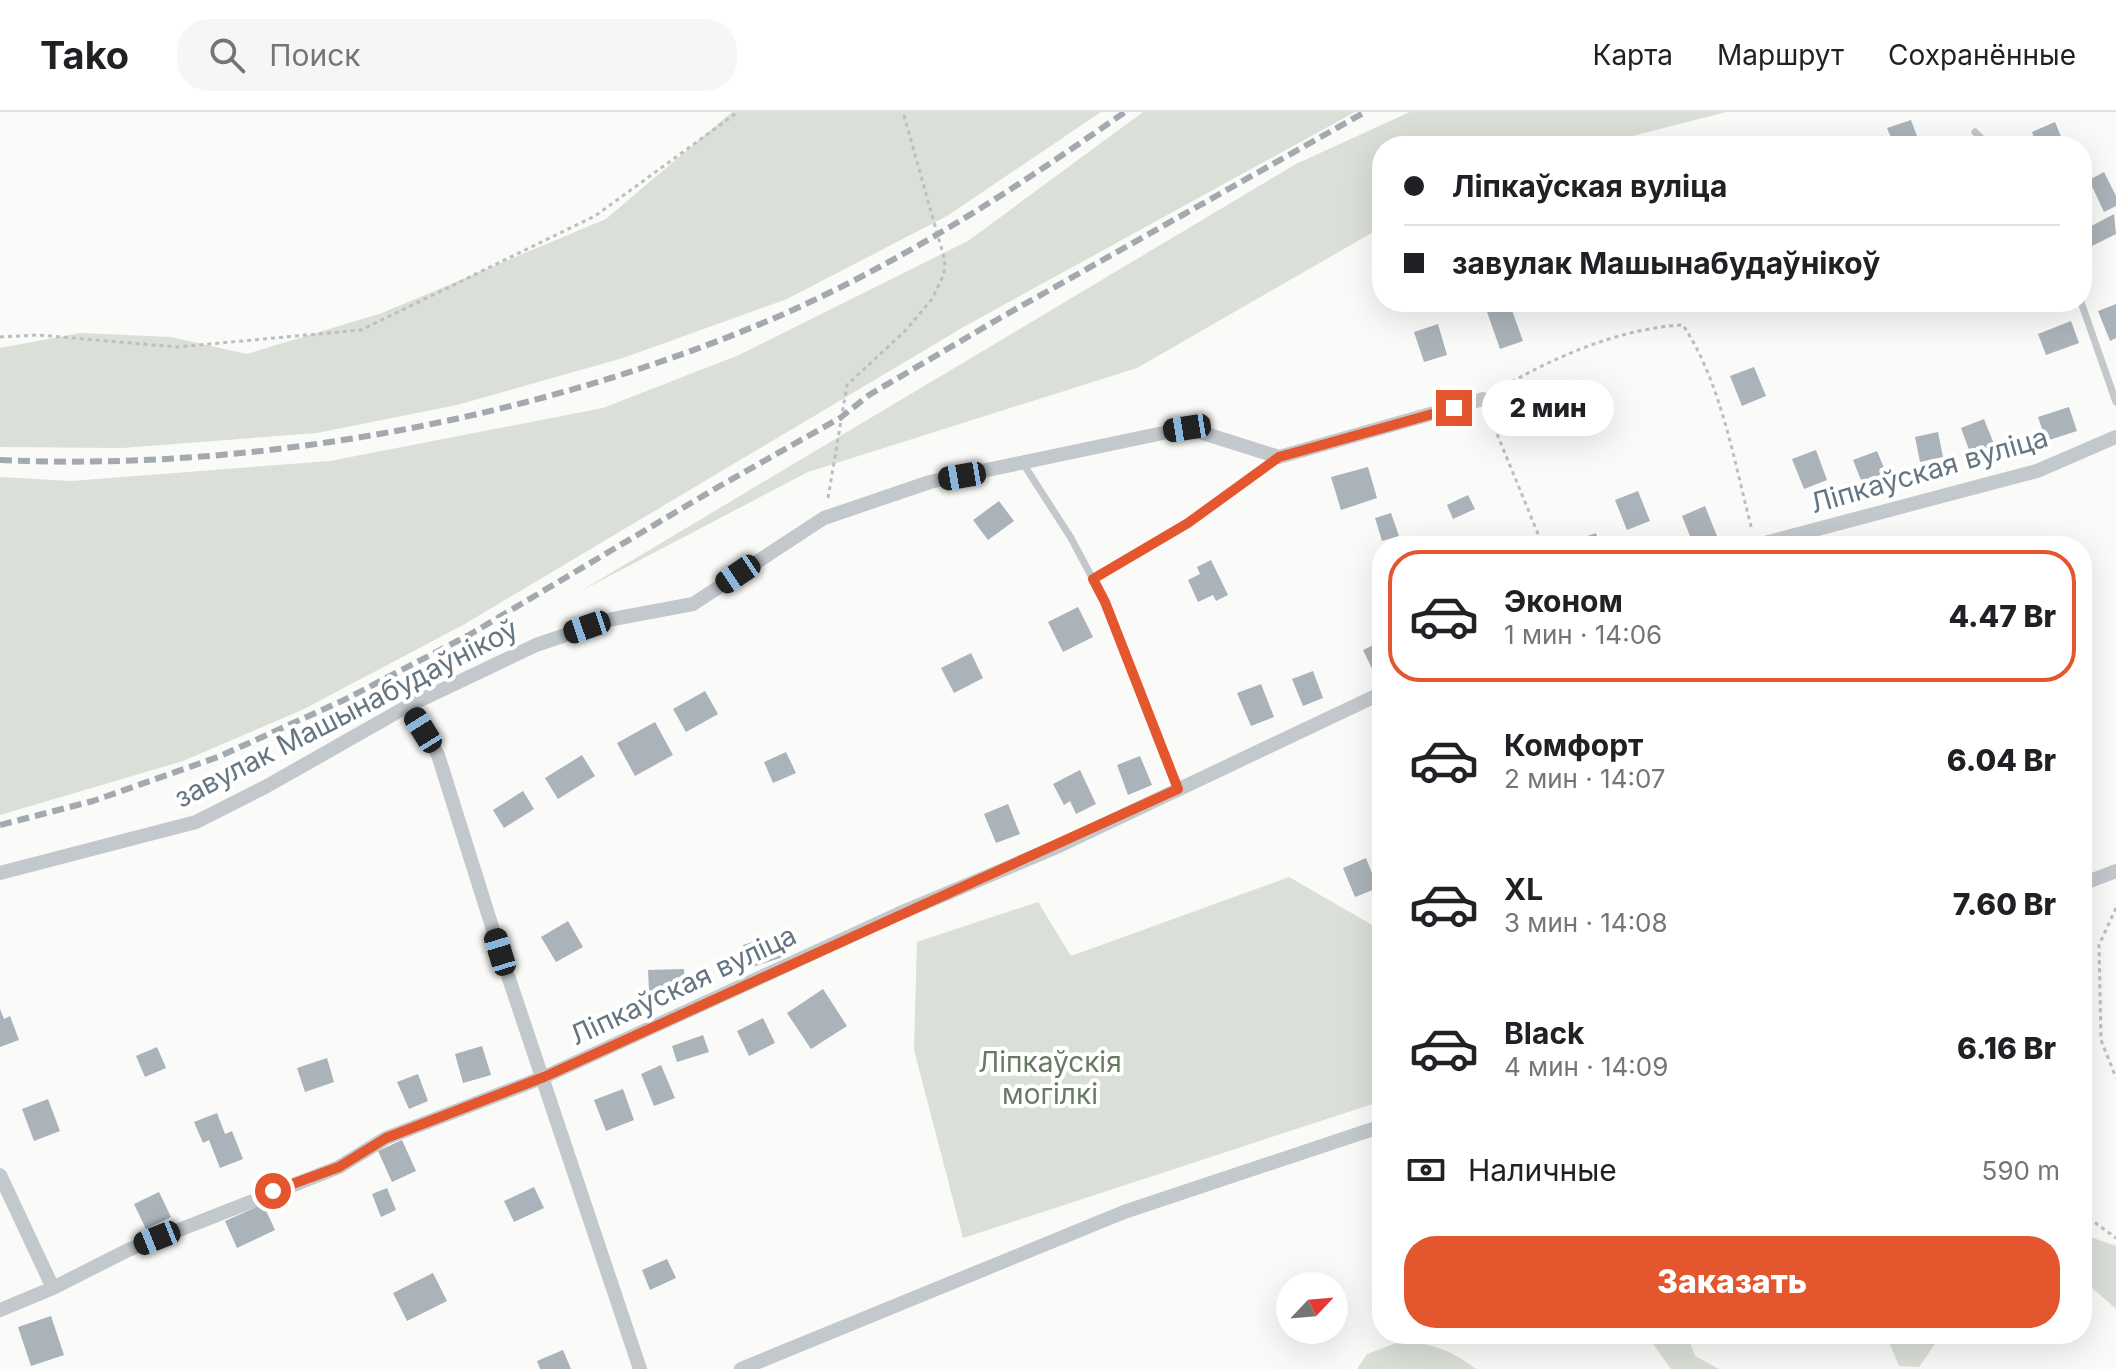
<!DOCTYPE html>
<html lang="ru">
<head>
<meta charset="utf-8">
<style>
  body { margin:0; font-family:Inter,sans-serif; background:#f6f6f6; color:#202124; height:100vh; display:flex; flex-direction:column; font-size:30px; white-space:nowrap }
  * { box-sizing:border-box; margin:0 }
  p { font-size:26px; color:#757577 }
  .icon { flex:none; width:44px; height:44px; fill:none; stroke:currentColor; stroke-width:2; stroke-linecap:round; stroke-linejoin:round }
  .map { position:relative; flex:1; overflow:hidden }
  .sheet { position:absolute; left:1372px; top:424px; width:720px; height:808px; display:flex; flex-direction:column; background:#fff; border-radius:32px; box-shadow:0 8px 32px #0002 }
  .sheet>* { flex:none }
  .hud { position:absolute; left:1372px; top:24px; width:720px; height:176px; border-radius:32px; box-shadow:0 8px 32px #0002; display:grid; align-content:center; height:176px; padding:0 32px; background:#fff }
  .needle { width:52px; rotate:64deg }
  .controls { position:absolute; left:1276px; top:1160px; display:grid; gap:16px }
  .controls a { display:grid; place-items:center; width:72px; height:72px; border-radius:50%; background:#fff; box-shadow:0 8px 32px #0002; font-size:40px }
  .end { position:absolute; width:36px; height:36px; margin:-18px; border:10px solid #e4572e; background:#fff; box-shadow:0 0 0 4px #fff }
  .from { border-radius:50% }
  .bubble { position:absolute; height:56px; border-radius:28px; background:#fff; box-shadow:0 8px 32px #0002; font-size:26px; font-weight:800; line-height:56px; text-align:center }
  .car { position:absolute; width:24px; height:48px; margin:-24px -12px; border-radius:10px; box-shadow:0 0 6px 2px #0007; background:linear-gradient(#222 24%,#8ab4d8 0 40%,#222 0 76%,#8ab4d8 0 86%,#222 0) }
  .hud b { display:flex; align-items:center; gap:28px; height:76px; font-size:30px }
  .hud b+b { border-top:2px solid #e0e0e0 }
  .hud i { width:20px; height:20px; background:#202124 }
  ul { padding:14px 0 0; list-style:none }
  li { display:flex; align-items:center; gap:24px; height:132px; margin:0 16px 12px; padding:0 16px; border:4px solid transparent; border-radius:32px }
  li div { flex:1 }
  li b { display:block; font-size:30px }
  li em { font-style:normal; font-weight:800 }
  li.current { border-color:#e4572e }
  li>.icon { width:72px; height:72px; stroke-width:1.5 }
  .pay { display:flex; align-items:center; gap:20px; height:88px; padding:0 32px; font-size:30px }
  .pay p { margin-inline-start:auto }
  .primary-button { display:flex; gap:16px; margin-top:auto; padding:16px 32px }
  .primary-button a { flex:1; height:92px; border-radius:32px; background:#e4572e; color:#fff; font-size:32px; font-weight:800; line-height:92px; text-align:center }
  header { display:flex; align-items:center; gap:48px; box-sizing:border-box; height:112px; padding:0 40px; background:#fff; border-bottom:2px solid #e0e0e0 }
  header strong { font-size:38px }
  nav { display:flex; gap:44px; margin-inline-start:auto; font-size:28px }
  .search { width:560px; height:72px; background:#f6f6f6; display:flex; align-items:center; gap:20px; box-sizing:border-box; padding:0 28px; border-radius:32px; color:#757577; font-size:30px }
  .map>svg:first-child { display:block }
  .green { fill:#dadfd7 }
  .building { fill:#aab3b9 }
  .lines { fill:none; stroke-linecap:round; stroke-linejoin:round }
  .path { stroke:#bbbfc2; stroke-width:3; stroke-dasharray:4 4; stroke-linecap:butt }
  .lane { stroke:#c3c8cc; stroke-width:7 }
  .street { stroke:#c3c8cc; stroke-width:14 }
  .rail { stroke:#a2aab0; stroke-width:6; stroke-dasharray:12 6; stroke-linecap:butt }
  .route { stroke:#e4572e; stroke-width:10 }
  .labels { text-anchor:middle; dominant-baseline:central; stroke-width:8; stroke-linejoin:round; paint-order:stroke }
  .street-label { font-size:28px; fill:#657683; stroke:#fff }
  .park-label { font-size:28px; fill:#687a64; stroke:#fff }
</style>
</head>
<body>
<header>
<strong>Tako</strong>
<div class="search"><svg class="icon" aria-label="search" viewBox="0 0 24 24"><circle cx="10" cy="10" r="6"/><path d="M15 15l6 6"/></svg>Поиск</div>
<nav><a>Карта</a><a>Маршрут</a><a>Сохранённые</a></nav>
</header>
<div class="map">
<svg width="2116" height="1257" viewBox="0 0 2116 1257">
  <rect width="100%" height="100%" fill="#fafaf8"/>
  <path class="green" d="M732 0H1101L947 104 787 187 623 246 457 293 317 321 122 336 0 335V236L80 221 171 225 247 242 382 201 606 107Z
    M1143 0H1355L967 213 463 513 302 598 183 649 0 703V365L71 369 330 349 603 296 739 243 968 129Z
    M1410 0H1726L1594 34H1382V115L1137 256 808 360 579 480 1296 52Z
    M1289 765 1374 814 1372 870 1382 896V989L963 1126 914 938 917 830 1038 790 1071 844Z
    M2082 1122 2116 1134V1197L2082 1167Z
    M1652 1222H1687L1695 1244 1719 1257H1671L1653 1232Z
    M1942 1222 1919 1255 1899 1254 1886 1223Z
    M1402 1229C1433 1232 1451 1238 1476 1257H1357L1367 1242Z"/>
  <path class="building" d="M1911 8 1917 24 1894 33 1887 16Z
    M2055 10 2065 34H2037L2032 20Z
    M2104 60 2116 84V94L2104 100 2089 68Z
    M2114 102 2116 122 2082 139V119Z
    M1509 190 1523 229 1500 237 1486 197Z
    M2116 192V226L2110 229 2098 199Z
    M2071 209 2079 231 2046 243 2038 222Z
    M1438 212 1447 243 1424 250 1414 220Z
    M1754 255 1766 284 1742 294 1730 264Z
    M2069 295 2077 319 2046 329 2038 305Z
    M1984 307 1996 337 1972 346 1961 316Z
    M1938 320 1943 345 1920 350 1915 325Z
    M1816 338 1827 368 1804 377 1792 347Z
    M1877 339 1889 368 1865 378 1853 348Z
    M1368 355 1377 386 1341 398 1331 365Z
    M1638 379 1650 409 1627 418 1615 388Z
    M1468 383 1475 397 1453 407 1447 393Z
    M999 389 1014 409 988 428 973 408Z
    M1705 394 1717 424 1694 434 1682 404Z
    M1391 401 1399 424 1382 429 1375 406Z
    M1596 421 1600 434H1560Z
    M1211 448 1228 483 1216 489 1213 483 1198 490 1188 468 1200 462 1197 455Z
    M1078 495 1093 525 1063 540 1048 510Z
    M1382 529V560L1375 563 1363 538Z
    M971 541 983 566 954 581 941 556Z
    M1313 559 1323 586 1303 594 1292 567Z
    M1261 572 1274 605 1251 614 1237 581Z
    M705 579 718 602 686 620 673 597Z
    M655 610 673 643 635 664 617 631Z
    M786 640 796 661 773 671 764 650Z
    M582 643 595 664 558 687 545 666Z
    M1140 644 1152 673 1128 683 1117 653Z
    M1080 658 1096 692 1076 702 1070 689 1064 693 1053 672Z
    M523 679 534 697 504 716 493 698Z
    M1008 692 1020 722 996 731 984 702Z
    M1366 746 1378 776 1355 785 1343 756Z
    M568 809 583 835 556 850 541 825Z
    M778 822 786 844 750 856 743 833Z
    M684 857 685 877 649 879 648 858Z
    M823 877 847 914 811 937 787 901Z
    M0 897 4 907 10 904 19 928 0 935Z
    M763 906 775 931 749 944 737 919Z
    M703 923 709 940 677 950 672 934Z
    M482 934 491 963 463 971 455 942Z
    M157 935 166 956 145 965 136 944Z
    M327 946 334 970 305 980 297 956Z
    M661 953 675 986 654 994 641 962Z
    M418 962 428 989 409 997 397 970Z
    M623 977 634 1008 606 1019 594 988Z
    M48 987 60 1019 34 1029 22 997Z
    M217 1001 225 1022 232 1019 243 1047 220 1056 209 1028 203 1031 194 1010Z
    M402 1028 416 1059 392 1070 378 1039Z
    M534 1075 544 1096 514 1110 504 1089Z
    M387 1076 396 1098 381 1105 372 1082Z
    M159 1080 171 1105 146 1117 134 1092Z
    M263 1092 275 1118 237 1136 225 1109Z
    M667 1147 676 1166 650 1178 642 1158Z
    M433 1161 447 1189 407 1209 393 1181Z
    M51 1204 64 1243 31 1254 18 1215Z
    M563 1238 571 1257H540L537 1249Z"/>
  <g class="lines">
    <path class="path" d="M0 225 38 223 177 235 361 218 595 104 738 0
      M1498 278C1551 246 1620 216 1683 213 1722 272 1734 350 1752 418
      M1488 300 1543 434
      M828 386 847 273 905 219 932 187 944 162 945 149 903 0
      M2116 796 2099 833 2101 928 2116 966
      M2082 1101 2116 1126"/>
    <path class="lane" d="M1975 20 1989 34
      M2081 190 2116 290
      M1024 353 1071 426 1105 490 1178 677
      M1093 467 1188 411 1278 346"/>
    <path class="street" d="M1753 434 2037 359 2116 325
      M408 594 438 643 500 840 640 1257
      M0 761 196 710 267 674 408 594 536 533 613 507 693 492 824 406 930 370 1187 316 1279 345 1483 287
      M2082 772 2116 759
      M0 1063 53 1176
      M0 1198 53 1176 128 1138 339 1055 386 1026 544 965 898 802 1059 734 1382 581
      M741 1257 1124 1100 1382 1014"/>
    <path class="rail" d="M0 348C257 360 541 306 777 205 901 151 1015 77 1125 0
      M0 713 93 689 218 645 344 588 469 523 718 375 840 306 869 283 1000 206 1365 0"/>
  </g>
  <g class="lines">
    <path class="route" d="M273 1079 339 1055 386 1026 544 965 1178 677 1105 490 1093 467 1188 411 1279 345 1454 296"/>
  </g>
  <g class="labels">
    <g class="street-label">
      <text transform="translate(1929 358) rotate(-16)">Ліпкаўская вуліца</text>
      <text transform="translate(346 601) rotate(-27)">завулак Машынабудаўнікоў</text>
      <text transform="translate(683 873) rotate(-25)">Ліпкаўская вуліца</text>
    </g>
    <g class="park-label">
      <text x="1050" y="950">Ліпкаўскія<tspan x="1050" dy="32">могілкі</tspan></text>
    </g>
  </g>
</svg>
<div class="controls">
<a><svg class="needle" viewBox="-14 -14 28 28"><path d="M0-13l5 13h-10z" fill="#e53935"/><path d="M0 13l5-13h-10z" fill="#757577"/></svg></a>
</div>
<i class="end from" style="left:273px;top:1079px"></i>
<i class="end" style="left:1454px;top:296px"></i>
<div class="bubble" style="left:1482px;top:268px;width:132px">2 мин</div>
<i class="car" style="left:1187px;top:316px;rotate:261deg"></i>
<i class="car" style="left:962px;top:364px;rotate:260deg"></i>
<i class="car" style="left:738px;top:462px;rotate:236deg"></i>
<i class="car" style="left:587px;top:515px;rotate:251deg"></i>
<i class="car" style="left:423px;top:618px;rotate:328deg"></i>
<i class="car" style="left:500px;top:840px;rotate:343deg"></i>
<i class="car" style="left:157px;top:1126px;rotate:248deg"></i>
<div class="hud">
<b><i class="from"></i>Ліпкаўская вуліца</b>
<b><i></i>завулак Машынабудаўнікоў</b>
</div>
<section class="sheet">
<ul>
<li class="current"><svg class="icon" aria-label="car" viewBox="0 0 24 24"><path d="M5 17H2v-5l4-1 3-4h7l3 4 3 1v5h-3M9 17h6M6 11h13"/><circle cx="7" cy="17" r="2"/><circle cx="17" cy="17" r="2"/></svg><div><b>Эконом</b><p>1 мин · 14:06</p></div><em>4.47 Br</em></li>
<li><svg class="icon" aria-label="car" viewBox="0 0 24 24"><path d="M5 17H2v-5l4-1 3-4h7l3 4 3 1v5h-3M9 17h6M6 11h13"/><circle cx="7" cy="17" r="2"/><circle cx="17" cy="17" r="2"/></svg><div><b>Комфорт</b><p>2 мин · 14:07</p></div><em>6.04 Br</em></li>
<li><svg class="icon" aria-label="car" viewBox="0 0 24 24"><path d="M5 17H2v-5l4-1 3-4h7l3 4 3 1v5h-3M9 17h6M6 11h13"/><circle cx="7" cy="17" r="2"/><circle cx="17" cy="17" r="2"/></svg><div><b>XL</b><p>3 мин · 14:08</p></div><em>7.60 Br</em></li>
<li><svg class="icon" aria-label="car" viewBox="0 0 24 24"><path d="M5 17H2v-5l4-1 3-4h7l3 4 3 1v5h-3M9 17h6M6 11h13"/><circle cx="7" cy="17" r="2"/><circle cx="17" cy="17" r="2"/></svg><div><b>Black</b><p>4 мин · 14:09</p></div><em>6.16 Br</em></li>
</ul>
<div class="pay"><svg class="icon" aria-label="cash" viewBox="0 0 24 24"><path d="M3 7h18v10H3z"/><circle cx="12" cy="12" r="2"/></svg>Наличные<p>590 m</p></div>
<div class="primary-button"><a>Заказать</a></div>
</section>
</div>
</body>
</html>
